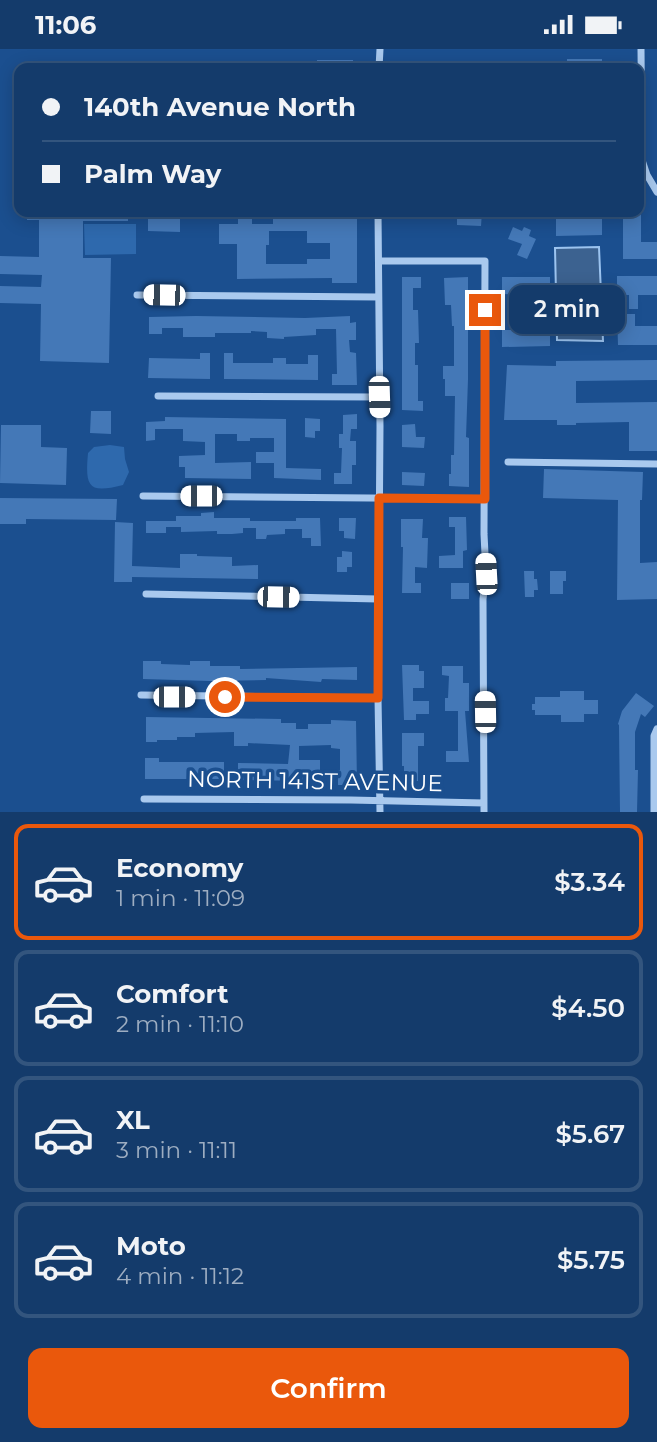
<!DOCTYPE html>
<html lang="en">
<head>
<meta charset="utf-8">
<style>
  body { margin:0; font-family:Montserrat,sans-serif; background:#214673; color:#f1f3f6; height:100vh; display:flex; flex-direction:column; font-size:26px; white-space:nowrap }
  * { box-sizing:border-box; margin:0 }
  p { font-size:23px; color:#9dadc1 }
  .icon { flex:none; width:38px; height:38px; fill:none; stroke:currentColor; stroke-width:2; stroke-linecap:round; stroke-linejoin:round }
  .map { position:relative; height:763px; overflow:hidden }
  .sheet { display:flex; flex-direction:column; background:#143b6b; flex:1 }
  .sheet>* { flex:none }
  .guide { position:absolute; left:14px; top:14px; width:630px; height:154px; border-radius:14px; box-shadow:0 4px 18px #0003,0 0 0 2px #33557e; display:grid; align-content:center; height:154px; padding:0 28px; background:#143b6b }
  .end { position:absolute; width:32px; height:32px; margin:-16px; border:9px solid #ea580c; background:#fff; box-shadow:0 0 0 4px #fff }
  .from { border-radius:50% }
  .bubble { position:absolute; height:49px; border-radius:14px; background:#143b6b; box-shadow:0 4px 18px #0003,0 0 0 2px #33557e; font-size:23px; font-weight:600; line-height:49px; text-align:center }
  .car { position:absolute; width:21px; height:42px; margin:-21px -10px; border-radius:9px; box-shadow:0 0 5px 2px #0007; background:linear-gradient(#fff 24%,#345 0 40%,#fff 0 76%,#345 0 86%,#fff 0) }
  .guide b { display:flex; align-items:center; gap:24px; height:66px; font-size:26px }
  .guide b+b { border-top:2px solid #33557e }
  .guide i { width:18px; height:18px; background:#f1f3f6 }
  ul { padding:12px 0 0; list-style:none }
  li { display:flex; align-items:center; gap:21px; height:116px; margin:0 14px 10px; padding:0 14px; border:4px solid #33557e; border-radius:14px }
  li div { flex:1 }
  li b { display:block; font-size:26px }
  li em { font-style:normal; font-weight:600 }
  li.on { border-color:#ea580c }
  li>.icon { width:63px; height:63px; stroke-width:1.5 }
  .cta { display:flex; gap:14px; margin-top:auto; padding:14px 28px }
  .cta a { flex:1; height:80px; border-radius:14px; background:#ea580c; color:#fff; font-size:28px; font-weight:600; line-height:80px; text-align:center }
  .status { display:flex; justify-content:space-between; align-items:center; height:49px; padding:0 35px; background:#143b6b; direction:ltr }
  .status svg { height:19px; fill:currentColor }
  .map>svg:first-child { display:block }
  .green { fill:#2e69ad }
  .water { fill:#3c6290; stroke:#9cc4f0; stroke-width:2 }
  .building { fill:#4478b7; fill-rule:evenodd }
  .lines { fill:none; stroke-linecap:round; stroke-linejoin:round }
  .minor { stroke:#a9c9ee; stroke-width:7 }
  .route { stroke:#ea580c; stroke-width:9 }
  .labels { text-anchor:middle; dominant-baseline:central; stroke-width:7; stroke-linejoin:round; paint-order:stroke }
  .street-label { font-size:23px; fill:#fff; stroke:#1b4f8f }
</style>
</head>
<body>
<div class="status"><b>11:06</b><svg viewBox="0 0 49 12"><path d="M0 12V9h3v3zM5 12V6h3v6zM10 12V3h3v9zM15 12V0h3v12zM26 1h20v11H26zM47 4h2v5h-2z"/></svg></div>
<div class="map">
<svg width="657" height="763" viewBox="0 0 657 763">
  <rect width="100%" height="100%" fill="#1b4f8f"/>
  <path class="green" d="M84 175H136V205L85 206Z
    M110 396 124 398 125 410 129 423 123 436C88 445 85 438 88 404L94 398Z"/>
  <path class="water" d="M599 198 603 292 557 291 555 199Z"/>
  <path class="building" d="M567 10H602V19H567Z
    M317 11H353V19H317Z
    M27 163H128V172H83V209H111L109 314 40 312 41 255 0 254V237L41 238 42 226 0 225V207L39 208V171H27Z
    M457 163H482L481 177 457 176Z
    M556 163H602V186L556 187Z
    M623 163H641V193H657V210H623Z
    M148 166H180V183L148 182Z
    M238 167H252V175H273V169H327V168H357V234H332V229L237 230V195H219V175H238ZM269 182H307V194H330V210H307V215H266V196H269Z
    M513 178 522 182 524 178 531 181 529 187 536 190 527 210 517 206 522 195 508 190Z
    M617 227H657V246H638V260H629V246H617Z
    M402 228H421V239H413V261H418L419 294H415V316H418V352H423V362L402 361Z
    M468 228V330L466 388 469 389V438L449 437V425H451V406H454L455 347H445V330H443V317H454V277H452L451 256H445L444 229Z
    M502 228H550V246L502 245Z
    M617 265H635V277H657V296H618Z
    M196 267 305 269 350 267V274L356 273V291H349L350 303 356 304 357 336H332V325H337L336 280H316V286L284 288V290L267 289V283L251 282V284H215V288H183V279H162V285H149V268Z
    M550 269V297L502 298V281H538V270Z
    M200 304H210V330L148 329 149 309 200 310Z
    M224 304H233V314H273V309H286V315H308V306H318V331L224 330Z
    M657 311V331L576 332V354L657 353V402H629V373L576 374V376H557V371H504L507 316 556 317V312Z
    M91 362H111V385L90 384Z
    M357 365V380H351L350 392H356V416H352V435H334V424H341L342 399H339V385H343V366Z
    M165 368 286 370V419L321 420V431L274 429V414H256V403H274V389H250V392H237V385H215V414L251 413V430L185 429V418H179V407L205 406V393L183 392V380H155V391L146 392V373L165 372Z
    M305 369 320 370V382H315V389L305 388Z
    M415 375 416 388H425L424 399 402 398V376Z
    M1 376H41V398L67 399 66 436 0 434Z
    M544 420 643 423 642 451H640V514L657 513V550L617 551 618 451 543 449Z
    M402 423 425 424 424 437 402 436Z
    M0 449 117 450 116 471 26 470V475H0Z
    M214 463V469H250V472H296V469H320L321 497H311V489H302V480H285V485L267 486 266 490H256V479H243V484L232 485H217V482L181 483V478H166V484H146V472H176V467H201V464Z
    M449 468H466L467 501 463 502V519H439V507L455 506V478H449Z
    M339 469H356L355 490 344 489V482H339Z
    M401 470H423L422 489H428L427 519 415 518V534H421V544H402L403 498H401Z
    M115 473 133 474 132 517 180 519V505H197V507L232 508V517L258 516V530L132 528V533H114Z
    M342 502 352 503V518H347V523H337V508H342Z
    M524 522H534V530H537L538 541H534V548H525Z
    M550 522H566V532H563V545H550Z
    M451 534H469V550H451Z
    M143 612H161V615L190 616V612H210V617H240V620L357 618V631L322 630 321 633 266 629V631L210 632 143 630Z
    M402 616H419V622H424V639H413V652H429V665H416V671H404Z
    M442 617H463V634H469V662H465L469 713H446V702H458V662H445V649H448L449 627 442 626Z
    M560 642H584V651H598V665H584V673H561V666H535V661H532V655H535V648H560Z
    M636 644 654 657 645 668 641 665 635 683V721H638L637 763H620L619 676 618 675 622 662Z
    M146 668 281 670V674H296V680H308V675H331V671L356 672 357 736H338V721H340V700L331 699V696L299 697V711H320V732L238 731V714L288 715 290 696 248 694V697H234V683L195 684V688H177V691H157V693H146Z
    M402 684H424V697H418V732H404V717H402Z
    M145 709H159V713H224V730H145Z"/>
  <g class="lines">
    <path class="minor" d="M641 0 642 111 647 126 657 143
      M379 19 380 0
      M378 163 380 377 378 649 380 763
      M379 212H485L484 485 486 525 483 550 484 763
      M137 246 378 248
      M158 347 379 348
      M508 413 657 415
      M143 447 485 450
      M146 545 378 550
      M141 646 378 649
      M144 750 351 751 484 754
      M654 763V687L657 680"/>
  </g>
  <g class="lines">
    <path class="route" d="M225 648 378 649 379 449 485 450V261"/>
  </g>
  <g class="labels">
    <g class="street-label">
      <text transform="translate(315 732) rotate(1)">NORTH 141ST AVENUE</text>
    </g>
  </g>
</svg>
<i class="end from" style="left:225px;top:648px"></i>
<i class="end" style="left:485px;top:261px"></i>
<div class="bubble" style="left:509px;top:236px;width:116px">2 min</div>
<i class="car" style="left:164px;top:246px;rotate:271deg"></i>
<i class="car" style="left:379px;top:348px;rotate:178deg"></i>
<i class="car" style="left:201px;top:447px;rotate:270deg"></i>
<i class="car" style="left:486px;top:525px;rotate:357deg"></i>
<i class="car" style="left:278px;top:548px;rotate:91deg"></i>
<i class="car" style="left:174px;top:648px;rotate:90deg"></i>
<i class="car" style="left:485px;top:663px;rotate:359deg"></i>
<div class="guide">
<b><i class="from"></i>140th Avenue North</b>
<b><i></i>Palm Way</b>
</div>
</div>
<section class="sheet">
<ul>
<li class="on"><svg class="icon" aria-label="car" viewBox="0 0 24 24"><path d="M5 17H2v-5l4-1 3-4h7l3 4 3 1v5h-3M9 17h6M6 11h13"/><circle cx="7" cy="17" r="2"/><circle cx="17" cy="17" r="2"/></svg><div><b>Economy</b><p>1 min · 11:09</p></div><em>$3.34</em></li>
<li><svg class="icon" aria-label="car" viewBox="0 0 24 24"><path d="M5 17H2v-5l4-1 3-4h7l3 4 3 1v5h-3M9 17h6M6 11h13"/><circle cx="7" cy="17" r="2"/><circle cx="17" cy="17" r="2"/></svg><div><b>Comfort</b><p>2 min · 11:10</p></div><em>$4.50</em></li>
<li><svg class="icon" aria-label="car" viewBox="0 0 24 24"><path d="M5 17H2v-5l4-1 3-4h7l3 4 3 1v5h-3M9 17h6M6 11h13"/><circle cx="7" cy="17" r="2"/><circle cx="17" cy="17" r="2"/></svg><div><b>XL</b><p>3 min · 11:11</p></div><em>$5.67</em></li>
<li><svg class="icon" aria-label="car" viewBox="0 0 24 24"><path d="M5 17H2v-5l4-1 3-4h7l3 4 3 1v5h-3M9 17h6M6 11h13"/><circle cx="7" cy="17" r="2"/><circle cx="17" cy="17" r="2"/></svg><div><b>Moto</b><p>4 min · 11:12</p></div><em>$5.75</em></li>
</ul>
<div class="cta"><a>Confirm</a></div>
</section>
</body>
</html>
